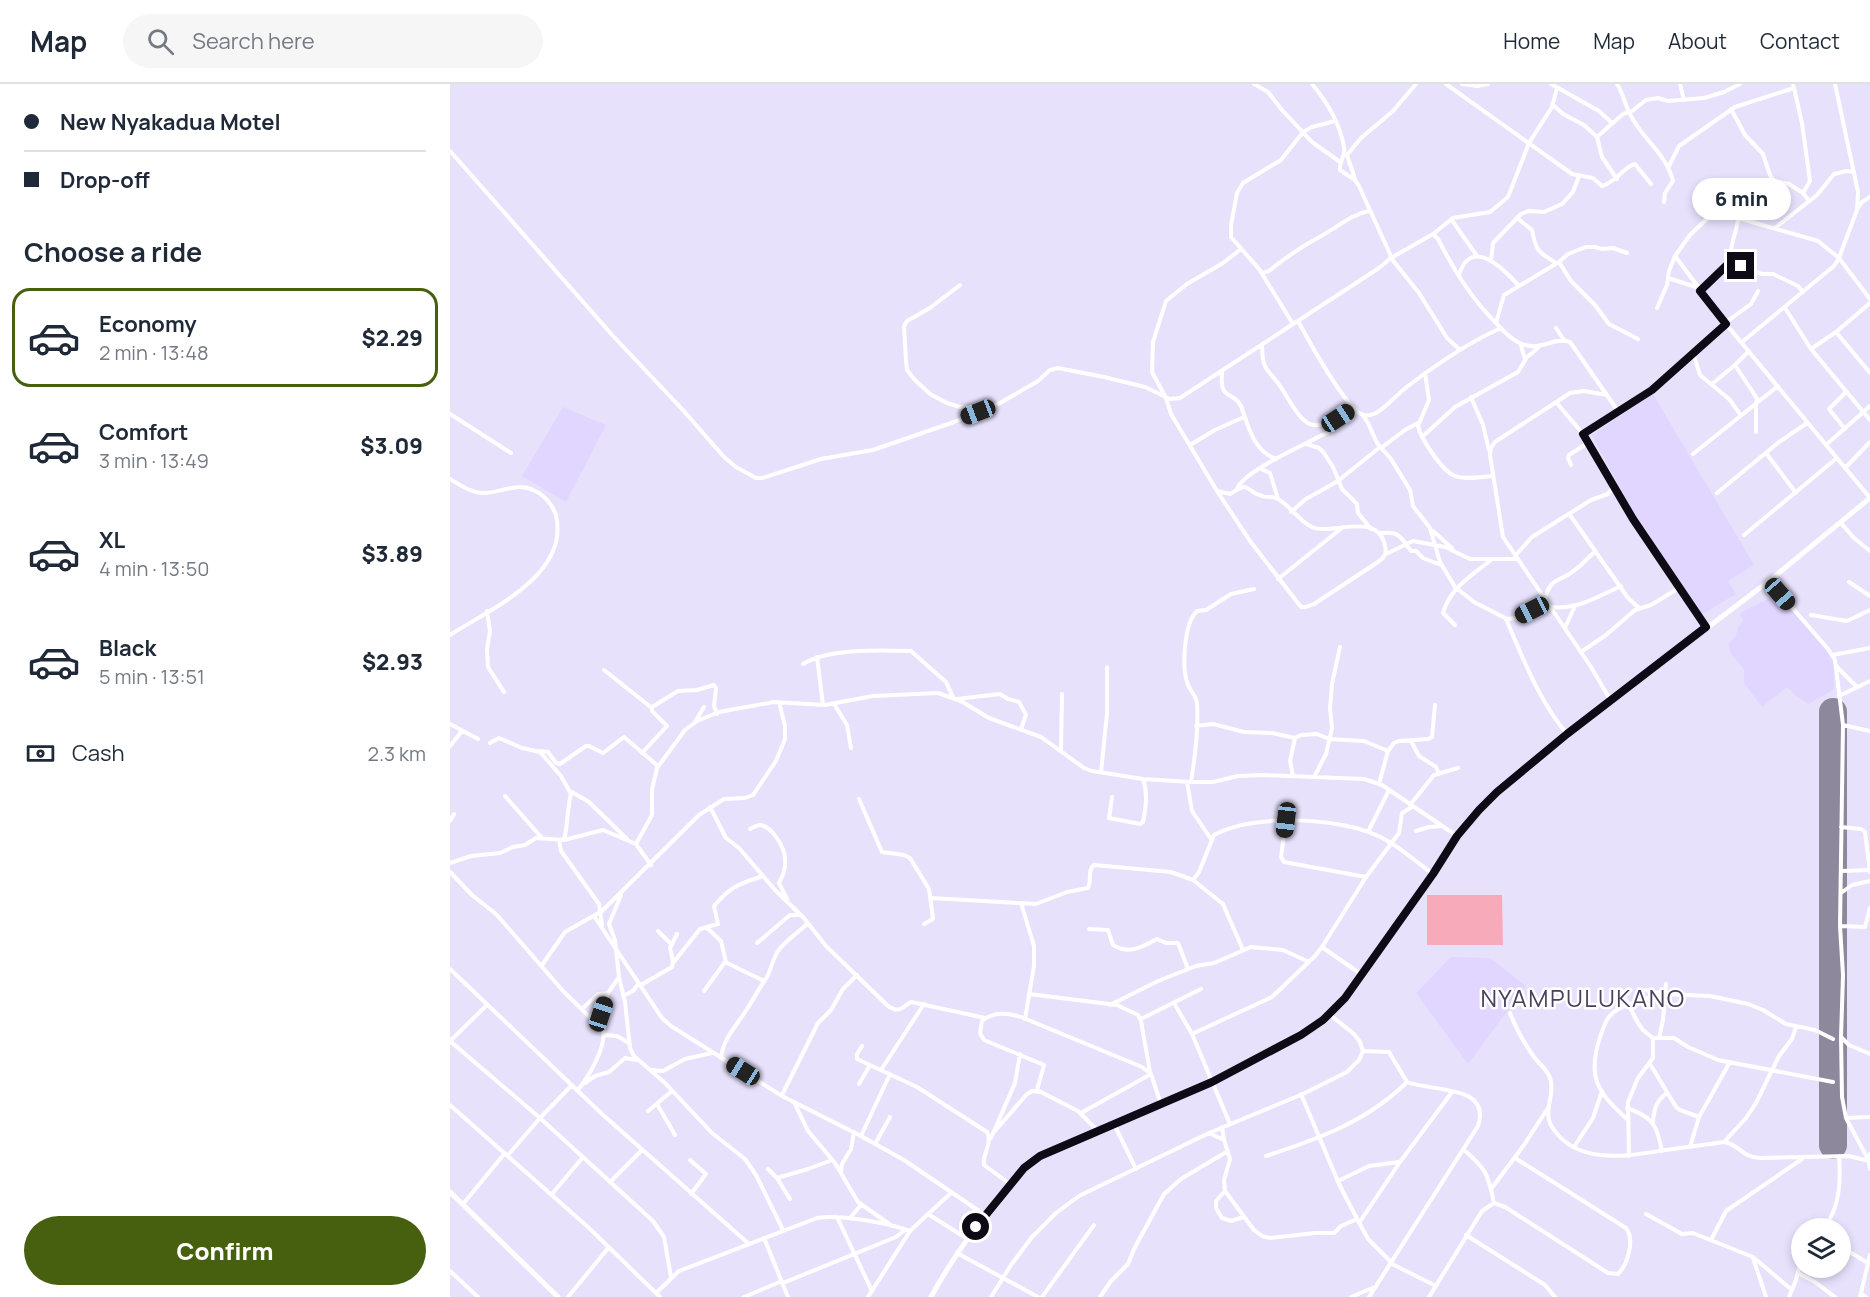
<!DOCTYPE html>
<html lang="en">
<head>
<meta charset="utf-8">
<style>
  body { margin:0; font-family:Manrope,sans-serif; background:#f6f6f7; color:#1f2937; height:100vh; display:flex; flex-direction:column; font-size:22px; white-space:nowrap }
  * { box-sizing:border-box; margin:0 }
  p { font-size:20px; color:#747a83 }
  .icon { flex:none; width:33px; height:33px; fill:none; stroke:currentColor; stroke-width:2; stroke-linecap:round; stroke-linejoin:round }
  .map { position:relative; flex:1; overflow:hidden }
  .sheet { display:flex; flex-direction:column; background:#fff; width:450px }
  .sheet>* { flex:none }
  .guide { display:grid; align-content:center; height:132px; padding:0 24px; background:#fff }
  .tools { position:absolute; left:1341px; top:1134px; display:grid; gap:12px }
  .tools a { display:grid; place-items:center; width:60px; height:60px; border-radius:50%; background:#fff; box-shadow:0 3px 9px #0003; font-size:30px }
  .end { position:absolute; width:27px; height:27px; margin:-14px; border:8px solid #0f0b16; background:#fff; box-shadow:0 0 0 3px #fff }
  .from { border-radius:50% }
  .bubble { position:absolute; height:42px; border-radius:21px; background:#fff; box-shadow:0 3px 9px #0003; font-size:20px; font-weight:800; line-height:42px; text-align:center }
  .car { position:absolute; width:18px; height:36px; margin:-18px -9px; border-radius:8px; box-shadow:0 0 4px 2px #0007; background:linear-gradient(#222 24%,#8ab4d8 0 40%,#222 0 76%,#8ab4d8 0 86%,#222 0) }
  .guide b { display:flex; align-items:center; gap:21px; height:57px; font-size:22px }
  .guide b+b { border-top:2px solid #e0e1e3 }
  .guide i { width:15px; height:15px; background:#1f2937 }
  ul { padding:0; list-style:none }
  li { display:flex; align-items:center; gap:18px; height:99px; margin:0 12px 9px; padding:0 12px; border:3px solid transparent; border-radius:18px }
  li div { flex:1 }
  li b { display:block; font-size:22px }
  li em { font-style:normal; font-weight:800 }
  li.selected { border-color:#466010 }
  li>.icon { width:54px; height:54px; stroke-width:1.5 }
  h2 { padding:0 24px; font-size:27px; line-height:72px }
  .pay { display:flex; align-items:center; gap:15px; height:66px; padding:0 24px; font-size:22px }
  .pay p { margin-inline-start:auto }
  .primary-button { display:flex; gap:12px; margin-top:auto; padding:12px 24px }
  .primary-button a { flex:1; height:69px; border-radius:36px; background:#466010; color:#fff; font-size:24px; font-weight:800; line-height:69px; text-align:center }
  header { display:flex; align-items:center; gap:36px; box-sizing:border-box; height:84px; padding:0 30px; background:#fff; border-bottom:2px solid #e0e1e3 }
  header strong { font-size:28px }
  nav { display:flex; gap:33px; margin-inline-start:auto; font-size:21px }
  .search { width:420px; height:54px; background:#f6f6f7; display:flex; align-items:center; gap:15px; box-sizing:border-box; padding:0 21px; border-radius:33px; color:#747a83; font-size:22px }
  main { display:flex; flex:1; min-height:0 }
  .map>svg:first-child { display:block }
  .built { fill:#e1d6ff }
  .grass { fill:#f7aaba }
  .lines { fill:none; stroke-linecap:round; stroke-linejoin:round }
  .runway { stroke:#8e889d; stroke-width:28 }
  .street { stroke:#fff; stroke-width:4 }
  .secondary { stroke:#fff; stroke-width:5 }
  .route { stroke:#0f0b16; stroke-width:8 }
  .labels { text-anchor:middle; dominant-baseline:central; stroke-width:5; stroke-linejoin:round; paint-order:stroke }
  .quarter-label { font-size:24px; letter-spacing:1.5px; fill:#49415c; stroke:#fff }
</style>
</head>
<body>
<header>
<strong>Map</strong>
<div class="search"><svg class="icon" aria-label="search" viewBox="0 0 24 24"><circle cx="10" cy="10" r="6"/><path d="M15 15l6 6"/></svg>Search here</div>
<nav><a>Home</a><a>Map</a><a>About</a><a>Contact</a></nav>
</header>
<main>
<section class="sheet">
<div class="guide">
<b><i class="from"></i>New Nyakadua Motel</b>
<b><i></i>Drop-off</b>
</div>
<h2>Choose a ride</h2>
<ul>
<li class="selected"><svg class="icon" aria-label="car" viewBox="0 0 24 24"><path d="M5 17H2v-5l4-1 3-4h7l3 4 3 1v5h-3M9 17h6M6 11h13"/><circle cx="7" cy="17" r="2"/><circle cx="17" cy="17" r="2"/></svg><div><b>Economy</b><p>2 min · 13:48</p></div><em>$2.29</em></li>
<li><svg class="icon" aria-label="car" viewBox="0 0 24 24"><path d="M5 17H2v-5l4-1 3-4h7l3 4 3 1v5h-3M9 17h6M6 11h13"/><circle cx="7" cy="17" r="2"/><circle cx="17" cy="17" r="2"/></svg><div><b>Comfort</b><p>3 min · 13:49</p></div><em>$3.09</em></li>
<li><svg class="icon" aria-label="car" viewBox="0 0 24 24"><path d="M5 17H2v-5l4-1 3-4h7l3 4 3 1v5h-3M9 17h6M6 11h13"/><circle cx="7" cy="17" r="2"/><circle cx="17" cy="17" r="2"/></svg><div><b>XL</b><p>4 min · 13:50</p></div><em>$3.89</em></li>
<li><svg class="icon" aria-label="car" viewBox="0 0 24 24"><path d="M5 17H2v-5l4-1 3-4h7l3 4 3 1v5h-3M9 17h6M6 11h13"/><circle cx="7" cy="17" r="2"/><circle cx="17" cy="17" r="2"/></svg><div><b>Black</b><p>5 min · 13:51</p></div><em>$2.93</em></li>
</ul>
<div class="pay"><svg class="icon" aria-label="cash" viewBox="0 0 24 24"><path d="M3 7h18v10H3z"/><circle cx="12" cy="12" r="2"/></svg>Cash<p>2.3 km</p></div>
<div class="primary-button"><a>Confirm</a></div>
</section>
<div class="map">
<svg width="1420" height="1213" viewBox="0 0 1420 1213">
  <rect width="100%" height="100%" fill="#e8e1fc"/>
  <path class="built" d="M1203 310 1304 481 1278 497 1286 510 1251 531 1179 420 1142 351Z
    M113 323 156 341 116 418 72 392Z
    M1329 509 1380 571 1384 581V605L1359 620 1346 612 1337 603 1312 623 1294 599V585L1281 570 1278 560 1286 552 1288 543 1293 537 1290 531 1292 528Z
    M1376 619H1385L1386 1070 1377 1069Z
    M1001 873 1040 874 1076 902 1018 980 966 909Z"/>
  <path class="grass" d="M977 811H1052L1053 861H977Z"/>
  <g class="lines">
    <path class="runway" d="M1383 628V1061"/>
    <path class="street" d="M804 0 818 8 832 26 862 58 890 78
      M996 0 1122 90 1143 94 1152 102C1168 97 1173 83 1185 80L1201 100
      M1012 0 1027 2 1038 0
      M1101 0 1149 27 1162 39
      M1167 0C1171 4 1176 23 1180 30 1192 55 1216 69 1223 97L1215 109 1214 118
      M1230 0 1234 16
      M1343 0 1352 39 1360 97 1353 109
      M1102 20 1113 30 1134 41 1147 53 1152 73 1167 95
      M1281 25 1295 51 1313 70 1320 91 1324 97 1339 100 1353 109 1359 117
      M1147 53 1173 30 1182 27 1196 16 1208 14 1218 17 1254 14 1274 8 1290 0
      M0 67 164 253 232 325 274 373 286 383 306 394H312L371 375 423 366 504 338 550 319 588 297 600 286 608 284 654 293 695 303 720 315 730 314 929 184 941 174 940 170 909 102 905 96 890 86C889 77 896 72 894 63 890 40 877 18 862 0
      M897 71 911 54 943 27 966 0
      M897 71 905 95
      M1219 82 1229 62 1285 23 1344 4
      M1408 124 1412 118 1420 113
      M1289 133 1277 181 1291 182 1312 190H1323L1348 202 1353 208
      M1067 134 1082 146C1086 167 1088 168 1106 179
      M1001 135 1027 172
      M1325 144 1367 111 1384 90 1397 87 1404 88
      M983 150 1003 134 1040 128 1058 113 1079 59 1102 23 1107 4
      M1225 172 1276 240 1420 414
      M1041 177 1043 159 1071 130 1078 127 1094 128 1112 120 1123 108 1129 92
      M1109 178 1121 197 1145 221 1159 240 1188 255
      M812 189 819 187C836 173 854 161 873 151 889 142 902 130 919 127
      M1009 191C1021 152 1053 184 1069 202
      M1218 194 1246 203
      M510 201 480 224 457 237 454 242 456 277 457 286 464 295 480 310 497 319 510 323 539 322
      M1250 207 1277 181
      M1207 224 1217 201 1219 187 1225 172 1240 151 1261 131 1267 128 1368 157 1389 174 1420 215
      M1335 224 1361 265 1420 336
      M848 237C857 254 896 325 913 331 917 332 922 331 926 329 938 322 947 310 958 302 987 280 1017 259 1051 244
      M1046 239 1054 211 1109 178 1118 170 1136 163H1145L1152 165 1163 164 1177 169
      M1275 239 1301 220 1308 207
      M843 240 809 185 781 153V141L787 109 793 99 831 76 853 48 862 43 885 37
      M1106 244 1114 256
      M1386 248 1420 289
      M1292 258 1384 182 1389 174 1407 126 1408 108 1385 0
      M812 260C812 290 819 284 832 305 857 346 860 352 903 324
      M1071 261 1075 276
      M1009 265 997 254 969 209 941 174 983 150 988 155C1004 186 1021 214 1046 239 1054 247 1063 258 1075 261 1091 266 1105 253 1120 258L1168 327
      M1361 265 1386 248 1420 219
      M1299 267 1285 281 1308 316
      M1243 269 1250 291 1279 315 1290 330
      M772 288C769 318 784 307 791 322 798 341 803 367 826 375
      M975 289 979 316 968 342C971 355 992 387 1005 392 1016 396 1031 393 1043 392
      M1262 300 1285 281
      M1157 311 1134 307 1120 309 1045 358 1041 364 1040 371 1053 453 1141 583 1161 617
      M1021 313 1033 341 1039 366
      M1106 318 1133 350 1201 463 1256 543
      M1306 318V348
      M0 330 61 369
      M912 330 918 339 927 359 941 375 960 406 963 422 980 444 990 478 1005 503 1024 518 1057 535 1066 534 1097 518
      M1395 345 1379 325 1396 308
      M1133 350 1202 306 1276 240
      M972 353 1005 323 1068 288 1077 273 1088 264
      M856 360 869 364 874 369 883 383 892 405 907 420 908 429 921 445
      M740 361 765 346 794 333
      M1376 361 1420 322
      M931 364 955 346 968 339
      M1316 369 1346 409
      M1243 370 1328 302
      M1121 381 1118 374 1119 371 1138 359
      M1395 384 1420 358
      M811 385 820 389 828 415
      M0 395C10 401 21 409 34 409 50 409 67 398 83 406 95 411 106 424 107 437 115 493 39 526 0 551
      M787 405C793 386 866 356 885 344 893 339 900 333 907 327
      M767 407 780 410C802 396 792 406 812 412 817 414 821 412 826 414 840 420 847 436 862 443 882 452 928 426 935 462 937 470 934 474 928 478L864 520 856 523H851L800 457 767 407 721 330 716 314 702 288 703 258 716 217 737 200 773 179 791 165
      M1267 409 1329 358 1357 339
      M841 428 856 415 888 397 930 363
      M1120 431 1178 514 1189 524
      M1391 439 1404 454 1420 467
      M983 447 1002 464
      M929 449C942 448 948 448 955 459
      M1294 451 1387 374
      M955 459 961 467H966L973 474 991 481
      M936 470 963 457 995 463 1020 475H1067
      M1065 472 1082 453 1141 416 1158 410 1163 403
      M828 495 893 443
      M1319 497 1378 565 1385 576 1393 641 1390 842 1393 891 1391 953 1392 1013 1396 1034 1419 1077 1420 1085
      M1399 498 1420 512
      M1095 515C1100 492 1112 498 1126 485 1133 480 1138 473 1145 468
      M1101 523C1127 526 1147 513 1171 502
      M37 527 40 547 37 565 38 583 54 608
      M1361 531 1397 537 1420 526
      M1056 535C1073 574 1089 617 1117 650
      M1005 541 993 529C1000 504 1022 491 1041 476
      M1115 544 1124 524
      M1131 568 1156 551 1185 526 1201 521 1229 504
      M1383 571 1420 564
      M367 573 373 621
      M353 580C379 564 431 566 461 567L496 598 503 613
      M1386 582 1407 603
      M154 586 202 624
      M1389 612 1420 597
      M507 615 550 610 558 615 569 618 576 631 571 645
      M384 620 397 641 401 664
      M245 638 254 623
      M0 640 28 655
      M1393 641 1420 647
      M746 642 763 640 794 648 822 649 845 654
      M961 657 969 672 986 683 988 688
      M40 659 49 654 72 664 90 668 111 692 121 710C117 725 118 741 114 756
      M0 662 12 647
      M611 666 612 610
      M88 667 98 668 106 679 110 680 136 662H139L153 669 174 653 208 682
      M192 669 217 642 202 627V623L228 607 247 606 264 601 266 604 264 622 267 630
      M651 688 657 630V583
      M843 692 840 677 845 654 851 651 867 650 879 655 914 657 938 667
      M864 693 876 670 882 644 880 624 882 600 890 563
      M737 698 742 727 761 755
      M741 698C745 673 749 645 747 619 746 611 739 606 737 598 732 582 734 539 747 527L756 526 781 510 804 505
      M929 700 938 667 944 659 949 657 978 655 982 653 985 621
      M122 708 139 718 177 755
      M55 712 92 754
      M662 713 659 734 690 740 693 738C696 723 698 709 693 695
      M409 715 432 768 454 771 460 774 479 805 483 835 474 840
      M960 721 984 691 1008 684
      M260 723 276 754 289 764 325 806 353 833 376 862 438 922C450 930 452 923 461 918L535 934
      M836 736 831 773 834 778 916 793
      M0 737 4 730
      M1391 743 1411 745 1415 748 1420 788
      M300 745C302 744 307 741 310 741 322 742 335 764 335 775 336 785 333 791 329 799L337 815
      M966 747 979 743 991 742
      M918 748 939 706
      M109 756 111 767 149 820 152 841
      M186 760 202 731V706L207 684 235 646 247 637 269 628 324 618 375 621 423 612 488 609 511 617 539 634 591 653 634 684 642 687 693 695 741 698H763L788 692 811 691 914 695 932 701 1007 752
      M0 779 21 772 50 769 63 763 75 761 86 754 114 756 153 746 186 760 201 781
      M1391 787 1419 786
      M0 788 22 811 46 830 114 908 153 946C157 962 138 994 127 1007
      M743 796 749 788 764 751C803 730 886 733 926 751 947 760 965 777 983 790
      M1391 809 1402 801 1420 797
      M481 814 586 820 617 808 638 804C642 797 637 786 644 781L721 788 743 796 773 820 793 866
      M571 819 584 862V882L575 935
      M144 832 212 934 221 942 332 1012 409 1051 454 1076 535 1131
      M1390 842 1415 843 1420 824
      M256 843 271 857 276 878
      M639 845 658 846 663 861C680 871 692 863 707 855L716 859H728L738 885
      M208 847 221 860
      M307 859 340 831H349
      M872 863 912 891
      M223 879 250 845 268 840 264 822C281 802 289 800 313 792
      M92 881 115 848 152 827 249 731 274 715 295 714 303 711 326 677 335 655V642L329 618
      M0 885 152 1030 299 1160
      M169 893 175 918 180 964 184 972 215 999 262 1049 295 1075 306 1091 333 1146
      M191 901 222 883 223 877 220 864 227 850
      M1171 906 1188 939 1193 946 1203 954H1224L1238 963 1268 976 1383 998
      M1195 906 1214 910 1260 912 1298 920 1313 926 1336 940 1365 946 1383 955
      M254 907 275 878 314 897
      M579 910 667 921 688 931 691 937 700 988
      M173 912 183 907 189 899
      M724 919 742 950 780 1040
      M660 921 708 897 746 882 764 879 801 863 833 866 859 878
      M132 925 148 910 158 909
      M1060 929C1066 945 1074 959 1084 973 1089 980 1097 985 1100 994 1106 1010 1092 1027 1102 1043 1127 1082 1177 1072 1216 1066 1235 1063 1255 1061 1274 1058 1289 1060 1291 1073 1310 1074L1399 1072 1419 1077 1420 1070
      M140 932 146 933 151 930 158 909 169 893 165 856 159 840 171 811
      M691 935 751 905
      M742 950 822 913 865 872 872 863 916 793 949 749 952 729 962 723
      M154 951 167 952 179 959
      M1391 953 1399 961 1420 970
      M1209 954 1213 936 1216 900
      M0 957 90 1034 203 1137 214 1153 221 1193
      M0 957 37 921
      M412 962 407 970V975L467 1003 537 1048C543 1059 532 1070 534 1081L560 1100
      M913 967 939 968 957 998C981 1008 1042 1000 1028 1042L919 1213
      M271 974C273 954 288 940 297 925 304 914 310 903 317 893 321 885 323 875 328 867 337 855 348 849 358 839
      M1200 980 1226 1023 1230 1026 1249 1033
      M201 986 213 987 235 975 262 969
      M431 986 474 920
      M135 999 145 992 159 988 175 974 186 976
      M409 1000 420 981
      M851 1010 889 1100 905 1131 918 1155 941 1178
      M332 1011 368 939 381 926 393 905 407 891
      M344 1018 358 1047 385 1079 408 1118 442 1142
      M207 1020 225 1051
      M0 1021 139 1144 210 1213
      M1177 1024C1203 1033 1207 1041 1212 1067
      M198 1027 222 1007
      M631 1029 701 990
      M1396 1034 1420 1033
      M1177 1035C1147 1008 1137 993 1150 953 1154 943 1156 932 1167 926 1179 919 1193 918 1206 910
      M1203 1038C1204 1025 1206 1017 1217 1009
      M664 1040 686 1085
      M772 1043 774 1056 780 1075 774 1096 775 1107 804 1146 812 1152 820 1154 865 1149H884L891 1142 907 1135
      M545 1047 577 1010 582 1007 589 1008
      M648 1047 628 1027 587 1006 594 981 534 956 530 949 532 937C544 927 557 929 571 933L692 983 701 990 711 1020
      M759 1049 774 1056
      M411 1052 440 990
      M541 1054 565 999 570 970
      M1275 1057 1296 1034 1306 1019 1329 972 1342 955 1346 943
      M425 1060 440 1033
      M1124 1063 1143 1034 1152 1007
      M1240 1063 1249 1033 1280 978
      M1013 1065C1036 1085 1038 1089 1044 1119
      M58 1071 90 1034 122 1001
      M816 1072C868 1055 918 1037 957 998
      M1179 1072 1178 1018 1188 994 1203 974V954
      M240 1076 256 1090 241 1110
      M318 1085 327 1094 358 1085 382 1076
      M391 1088 392 1080 401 1065 404 1048
      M327 1094 340 1115
      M888 1097 919 1082 949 1078
      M160 1098 192 1066
      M1041 1105 1074 1061 1098 1024
      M775 1107 766 1117V1124L772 1134 781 1137 794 1133
      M102 1110 133 1073
      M13 1120 55 1069
      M478 1130 501 1109
      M1196 1130 1232 1150 1243 1149 1303 1173 1342 1206
      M387 1133 422 1207
      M400 1134 411 1121
      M909 1139 950 1078 1002 1008
      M1373 1144C1390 1126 1391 1096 1389 1072
      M1016 1151 1095 1201 1105 1213
      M314 1154 338 1213
      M1261 1156 1276 1127 1352 1075
      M1390 1162 1418 1179
      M507 1169 588 1213
      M1303 1174 1316 1213
      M940 1179 986 1202
      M0 1187 28 1213
      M1348 1189 1365 1198 1385 1213
      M333 1199 446 1153 455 1146
      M206 1209 229 1187 367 1134C389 1130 439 1139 460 1147
      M1411 1210 1416 1213
      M118 1213 159 1163
      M294 1213 332 1197
      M418 1213 460 1147 478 1130 516 1154
      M541 1213 561 1181 582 1153 606 1129 629 1112 759 1049 853 1010 897 988 909 976 913 967 910 958 904 950 879 930
      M592 1213 644 1141
      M650 1213 661 1197 678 1180 684 1165 714 1110 731 1095 778 1067
      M901 1213 925 1203
      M979 1213 1032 1127 1044 1119 1055 1123 1158 1189 1168 1190C1178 1180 1185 1156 1176 1144L1065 1074
      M1339 1213 1346 1196 1352 1172
      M1410 1213 1420 1171"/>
    <path class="secondary" d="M0 1108 108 1213
      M481 1213C500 1178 522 1147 547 1116 560 1100 572 1084 590 1072L762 998 851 951 873 936 895 914 912 891 983 790 1007 752 1047 708 1117 650 1319 497 1420 414"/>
  </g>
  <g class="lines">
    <path class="route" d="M526 1143 574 1084 590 1072 762 998 851 951 873 936 895 914 983 790 1007 752 1029 726 1047 708 1117 650 1256 543 1183 435 1133 350 1202 306 1276 240 1250 207 1277 181 1291 182"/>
  </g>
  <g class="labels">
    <g class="quarter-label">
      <text x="1133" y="913">NYAMPULUKANO</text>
    </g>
  </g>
</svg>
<div class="tools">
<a><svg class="icon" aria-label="layers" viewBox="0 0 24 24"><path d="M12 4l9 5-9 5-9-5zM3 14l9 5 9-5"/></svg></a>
</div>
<i class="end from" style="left:526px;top:1143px"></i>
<i class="end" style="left:1291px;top:182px"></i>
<div class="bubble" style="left:1242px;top:94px;width:99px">6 min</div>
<i class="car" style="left:528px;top:328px;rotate:249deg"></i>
<i class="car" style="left:888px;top:334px;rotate:57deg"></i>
<i class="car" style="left:1330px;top:510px;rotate:139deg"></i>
<i class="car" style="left:1082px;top:526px;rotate:243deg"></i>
<i class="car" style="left:836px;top:736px;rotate:187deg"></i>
<i class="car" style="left:151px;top:930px;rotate:18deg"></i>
<i class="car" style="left:293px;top:987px;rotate:302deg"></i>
</div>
</main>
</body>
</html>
